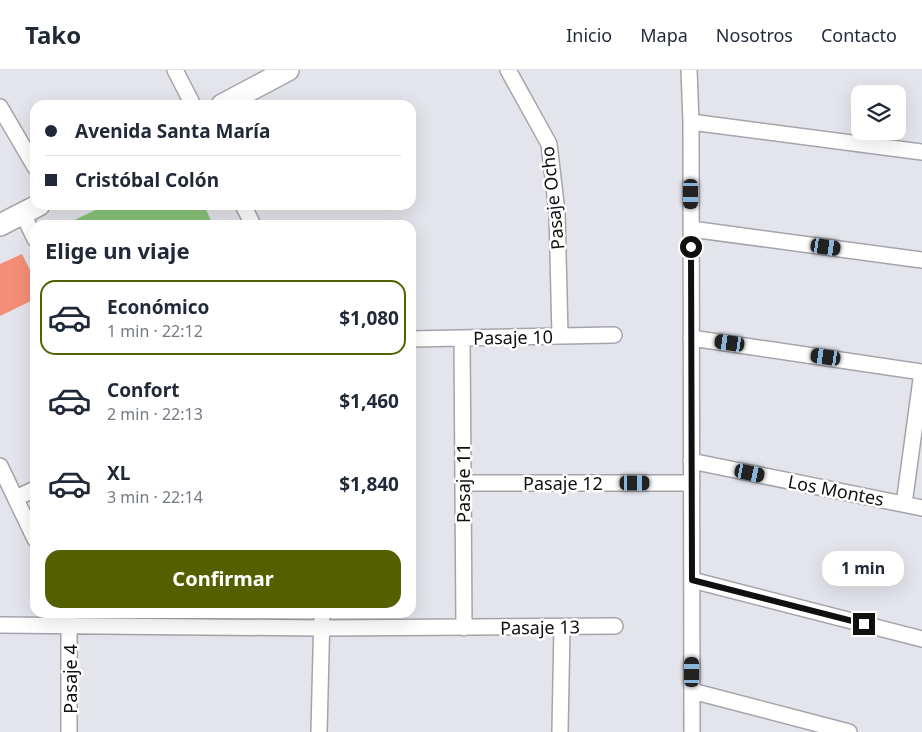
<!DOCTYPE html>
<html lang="es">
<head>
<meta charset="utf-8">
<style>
  body { margin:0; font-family:"Noto Sans",sans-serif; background:#f2f2f3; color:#1f2937; height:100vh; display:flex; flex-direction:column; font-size:19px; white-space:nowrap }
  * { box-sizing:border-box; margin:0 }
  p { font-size:16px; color:#747a83 }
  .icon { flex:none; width:28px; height:28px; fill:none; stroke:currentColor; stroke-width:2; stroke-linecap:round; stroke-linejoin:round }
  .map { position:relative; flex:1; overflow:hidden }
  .drawer { position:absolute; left:30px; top:150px; width:386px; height:398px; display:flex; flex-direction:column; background:#fff; border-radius:15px; box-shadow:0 5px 20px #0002 }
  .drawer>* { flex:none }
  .banner { position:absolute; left:30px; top:30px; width:386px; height:110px; border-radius:15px; box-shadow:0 5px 20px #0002; display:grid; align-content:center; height:110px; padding:0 15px; background:#fff }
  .buttons { position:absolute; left:851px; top:15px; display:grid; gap:10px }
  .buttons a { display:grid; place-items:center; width:55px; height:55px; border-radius:10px; background:#fff; box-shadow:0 5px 20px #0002; font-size:25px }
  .end { position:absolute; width:22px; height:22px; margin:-11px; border:6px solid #101013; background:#fff; box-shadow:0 0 0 2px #fff }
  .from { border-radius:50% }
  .bubble { position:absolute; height:35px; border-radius:15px; background:#fff; box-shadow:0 5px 20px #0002; font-size:16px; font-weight:700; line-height:35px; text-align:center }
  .car { position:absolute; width:15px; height:30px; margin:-15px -8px; border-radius:6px; box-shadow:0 0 4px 1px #0007; background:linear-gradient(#222 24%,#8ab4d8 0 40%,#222 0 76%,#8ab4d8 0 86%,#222 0) }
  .banner b { display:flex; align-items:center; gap:18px; height:48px; font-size:19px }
  .banner b+b { border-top:1px solid #e0e1e3 }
  .banner i { width:12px; height:12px; background:#1f2937 }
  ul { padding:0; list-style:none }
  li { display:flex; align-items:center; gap:15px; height:75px; margin:0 10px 8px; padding:0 5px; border:2px solid transparent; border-radius:15px }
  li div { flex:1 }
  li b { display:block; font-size:19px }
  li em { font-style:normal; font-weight:700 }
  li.on { border-color:#546000 }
  li>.icon { width:45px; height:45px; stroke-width:1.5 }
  h2 { padding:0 15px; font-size:22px; line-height:60px }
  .button { display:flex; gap:10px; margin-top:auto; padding:10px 15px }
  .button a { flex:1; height:58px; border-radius:15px; background:#546000; color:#fff; font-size:20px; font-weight:700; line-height:58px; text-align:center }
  header { display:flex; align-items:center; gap:30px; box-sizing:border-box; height:70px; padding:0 25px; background:#fff; border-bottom:1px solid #e0e1e3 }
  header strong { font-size:24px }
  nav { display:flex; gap:28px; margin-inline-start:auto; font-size:18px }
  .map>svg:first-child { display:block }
  .green { fill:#89c57a }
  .building { fill:#f58e76 }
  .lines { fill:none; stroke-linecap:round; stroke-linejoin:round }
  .minor-casing { stroke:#a4a4ac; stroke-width:18 }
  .secondary-casing { stroke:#a4a4ac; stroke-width:24 }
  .minor { stroke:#fff; stroke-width:15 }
  .secondary { stroke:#fff; stroke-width:21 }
  .route { stroke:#101013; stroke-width:6 }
  .labels { text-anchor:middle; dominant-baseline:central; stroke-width:5; stroke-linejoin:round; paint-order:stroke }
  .street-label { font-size:18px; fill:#101013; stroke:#fff }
</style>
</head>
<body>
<header>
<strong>Tako</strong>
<nav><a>Inicio</a><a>Mapa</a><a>Nosotros</a><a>Contacto</a></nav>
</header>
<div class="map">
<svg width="922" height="662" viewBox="0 0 922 662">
  <rect width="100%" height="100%" fill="#e4e4ec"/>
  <path class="green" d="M106 135H204L213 155H64Z"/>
  <path class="building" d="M22 184 35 210V229L0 246V194Z"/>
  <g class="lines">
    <defs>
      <path id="minor" d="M175 0 193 35
        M508 0 549 74 557 142 560 266
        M689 0 691 52 692 662
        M0 37 35 97
        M691 52 922 82
        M243 135 253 155
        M23 144 35 169
        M691 159 922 190
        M462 268 464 558
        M691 268 922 302
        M411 269 614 265
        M691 391 922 438
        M0 396 35 469
        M463 413H692
        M16 428 35 419
        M904 434 922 302
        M692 510 922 569
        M69 542V662
        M0 555 321 558 615 556
        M692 621 849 662
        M319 662 322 542
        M560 662 562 557"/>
      <path id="secondary" d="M222 35 288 0
        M0 155 39 135"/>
    </defs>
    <use href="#minor" class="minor-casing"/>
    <use href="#secondary" class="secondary-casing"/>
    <use href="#minor" class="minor"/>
    <use href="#secondary" class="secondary"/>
  </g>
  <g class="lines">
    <path class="route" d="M691 177 692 510 864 554"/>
  </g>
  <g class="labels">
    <g class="street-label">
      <text transform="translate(552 128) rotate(-96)">Pasaje Ocho</text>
      <text transform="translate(513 267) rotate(-1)">Pasaje 10</text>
      <text transform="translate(463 413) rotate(-90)">Pasaje 11</text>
      <text x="563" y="413">Pasaje 12</text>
      <text transform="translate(836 420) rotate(11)">Los Montes</text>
      <text transform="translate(540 557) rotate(-1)">Pasaje 13</text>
      <text transform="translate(70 609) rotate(-90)">Pasaje 4</text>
    </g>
  </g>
</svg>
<div class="buttons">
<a><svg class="icon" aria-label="layers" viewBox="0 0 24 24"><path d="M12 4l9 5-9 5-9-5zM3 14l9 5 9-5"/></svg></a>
</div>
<i class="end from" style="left:691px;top:177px"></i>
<i class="end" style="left:864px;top:554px"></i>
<div class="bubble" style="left:822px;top:481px;width:82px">1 min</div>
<i class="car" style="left:691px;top:124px;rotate:180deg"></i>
<i class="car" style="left:826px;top:177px;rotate:98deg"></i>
<i class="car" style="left:730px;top:273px;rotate:278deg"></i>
<i class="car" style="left:826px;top:287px;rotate:278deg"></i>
<i class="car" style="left:750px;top:403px;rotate:102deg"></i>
<i class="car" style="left:635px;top:413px;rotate:90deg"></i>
<i class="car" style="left:692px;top:602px;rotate:0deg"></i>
<div class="banner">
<b><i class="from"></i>Avenida Santa María</b>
<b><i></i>Cristóbal Colón</b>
</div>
<section class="drawer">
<h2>Elige un viaje</h2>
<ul>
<li class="on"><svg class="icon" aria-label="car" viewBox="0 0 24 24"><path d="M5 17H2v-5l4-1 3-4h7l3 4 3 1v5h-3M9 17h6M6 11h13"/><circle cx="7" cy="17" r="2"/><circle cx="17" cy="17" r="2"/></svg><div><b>Económico</b><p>1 min · 22:12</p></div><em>$1,080</em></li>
<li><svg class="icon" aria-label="car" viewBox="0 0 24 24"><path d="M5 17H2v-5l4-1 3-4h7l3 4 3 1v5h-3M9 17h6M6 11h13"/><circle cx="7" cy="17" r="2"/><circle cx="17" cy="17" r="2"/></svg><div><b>Confort</b><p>2 min · 22:13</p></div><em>$1,460</em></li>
<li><svg class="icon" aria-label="car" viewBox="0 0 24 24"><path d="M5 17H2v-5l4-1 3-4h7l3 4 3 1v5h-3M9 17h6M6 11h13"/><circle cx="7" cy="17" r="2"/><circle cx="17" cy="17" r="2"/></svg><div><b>XL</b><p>3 min · 22:14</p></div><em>$1,840</em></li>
</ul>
<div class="button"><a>Confirmar</a></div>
</section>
</div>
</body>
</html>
